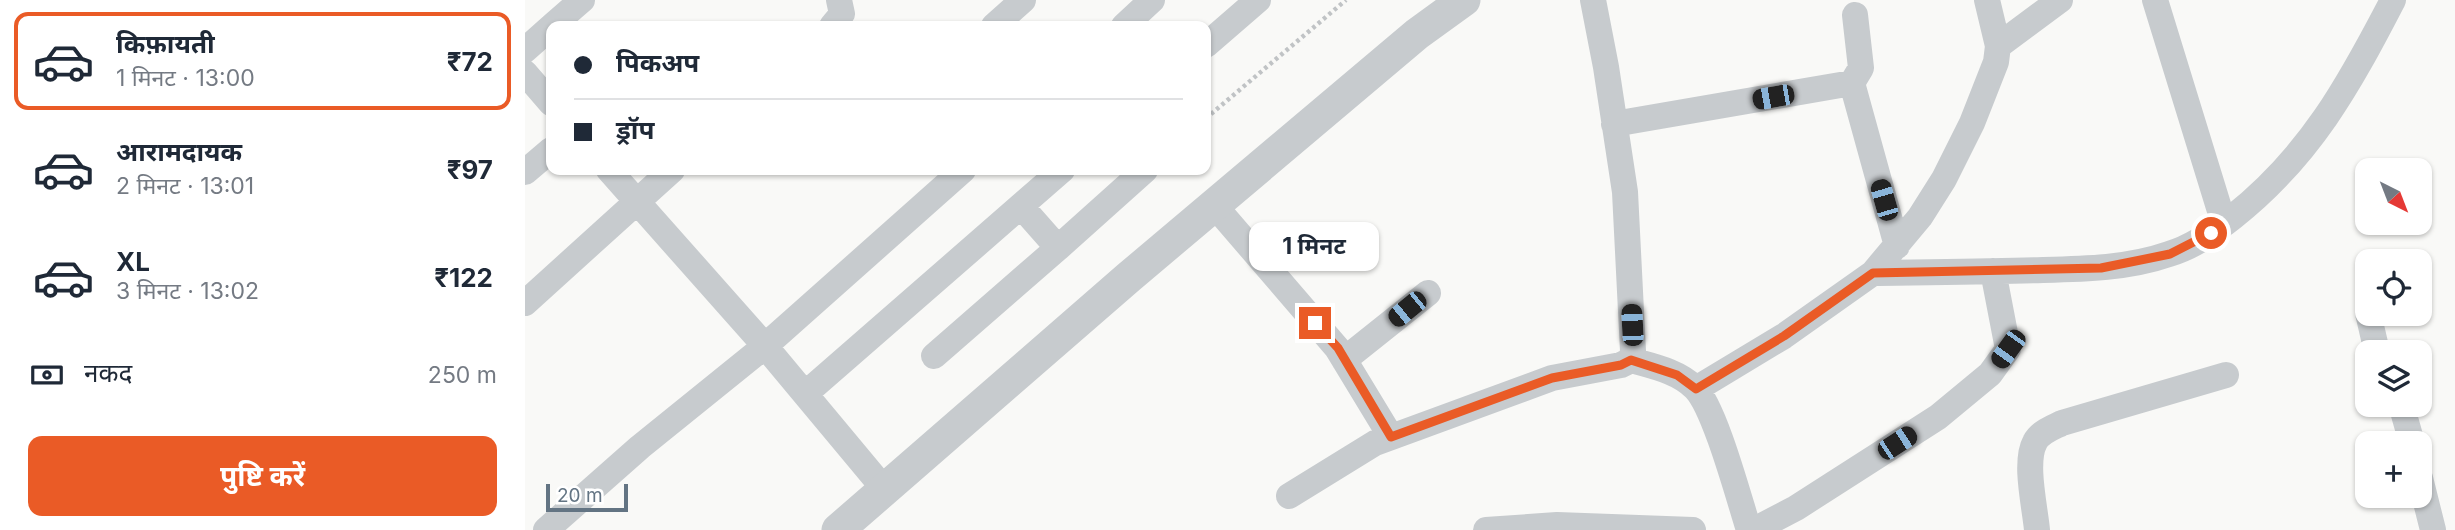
<!DOCTYPE html>
<html lang="hi">
<head>
<meta charset="utf-8">
<style>
  body { margin:0; font-family:Inter,"Noto Sans Devanagari",sans-serif; background:#f2f2f3; color:#1f2937; height:100vh; display:flex; flex-direction:column; font-size:26px; white-space:nowrap }
  * { box-sizing:border-box; margin:0 }
  p { font-size:23px; color:#747a83 }
  .icon { flex:none; width:38px; height:38px; fill:none; stroke:currentColor; stroke-width:2; stroke-linecap:round; stroke-linejoin:round }
  .map { position:relative; flex:1; overflow:hidden }
  .side { display:flex; flex-direction:column; background:#fff; width:525px }
  .side>* { flex:none }
  .banner { position:absolute; left:21px; top:21px; width:665px; height:154px; border-radius:14px; box-shadow:0 2px 5px #0004; display:grid; align-content:center; height:154px; padding:0 28px; background:#fff }
  .needle { width:46px; rotate:138deg }
  .tools { position:absolute; left:1830px; top:158px; display:grid; gap:14px }
  .tools a { display:grid; place-items:center; width:77px; height:77px; border-radius:14px; background:#fff; box-shadow:0 2px 5px #0004; font-size:35px }
  .scale { position:absolute; left:21px; bottom:18px; width:82px; box-sizing:border-box; padding-left:7px; border:4px solid #637483; border-top:0; font-size:19px; line-height:24px; white-space:nowrap; color:#637483; -webkit-text-stroke:5px #fff; paint-order:stroke }
  .end { position:absolute; width:32px; height:32px; margin:-16px; border:9px solid #ea5b26; background:#fff; box-shadow:0 0 0 4px #fff }
  .from { border-radius:50% }
  .bubble { position:absolute; height:49px; border-radius:14px; background:#fff; box-shadow:0 2px 5px #0004; font-size:23px; font-weight:700; line-height:49px; text-align:center }
  .car { position:absolute; width:21px; height:42px; margin:-21px -10px; border-radius:9px; box-shadow:0 0 5px 2px #0007; background:linear-gradient(#222 24%,#8ab4d8 0 40%,#222 0 76%,#8ab4d8 0 86%,#222 0) }
  .banner b { display:flex; align-items:center; gap:24px; height:66px; font-size:26px }
  .banner b+b { border-top:2px solid #e0e1e3 }
  .banner i { width:18px; height:18px; background:#1f2937 }
  ul { padding:12px 0 0; list-style:none }
  li { display:flex; align-items:center; gap:21px; height:98px; margin:0 14px 10px; padding:0 14px; border:4px solid transparent; border-radius:14px }
  li div { flex:1 }
  li b { display:block; font-size:26px }
  li em { font-style:normal; font-weight:700 }
  li.on { border-color:#ea5b26 }
  li>.icon { width:63px; height:63px; stroke-width:1.5 }
  .pay { display:flex; align-items:center; gap:18px; height:77px; padding:0 28px; font-size:26px }
  .pay p { margin-inline-start:auto }
  .cta { display:flex; gap:14px; margin-top:auto; padding:14px 28px }
  .cta a { flex:1; height:80px; border-radius:14px; background:#ea5b26; color:#fff; font-size:28px; font-weight:700; line-height:80px; text-align:center }
  main { display:flex; flex:1; min-height:0 }
  .map>svg:first-child { display:block }
  .lines { fill:none; stroke-linecap:round; stroke-linejoin:round }
  .path { stroke:#c0c3c5; stroke-width:4.5; stroke-dasharray:3.5 3.5; stroke-linecap:butt }
  .minor { stroke:#c7cbce; stroke-width:26 }
  .tertiary { stroke:#c7cbce; stroke-width:33 }
  .route { stroke:#ea5b26; stroke-width:9 }
</style>
</head>
<body>
<main>
<section class="side">
<ul>
<li class="on"><svg class="icon" aria-label="car" viewBox="0 0 24 24"><path d="M5 17H2v-5l4-1 3-4h7l3 4 3 1v5h-3M9 17h6M6 11h13"/><circle cx="7" cy="17" r="2"/><circle cx="17" cy="17" r="2"/></svg><div><b>किफ़ायती</b><p>1 मिनट · 13:00</p></div><em>₹72</em></li>
<li><svg class="icon" aria-label="car" viewBox="0 0 24 24"><path d="M5 17H2v-5l4-1 3-4h7l3 4 3 1v5h-3M9 17h6M6 11h13"/><circle cx="7" cy="17" r="2"/><circle cx="17" cy="17" r="2"/></svg><div><b>आरामदायक</b><p>2 मिनट · 13:01</p></div><em>₹97</em></li>
<li><svg class="icon" aria-label="car" viewBox="0 0 24 24"><path d="M5 17H2v-5l4-1 3-4h7l3 4 3 1v5h-3M9 17h6M6 11h13"/><circle cx="7" cy="17" r="2"/><circle cx="17" cy="17" r="2"/></svg><div><b>XL</b><p>3 मिनट · 13:02</p></div><em>₹122</em></li>
</ul>
<div class="pay"><svg class="icon" aria-label="cash" viewBox="0 0 24 24"><path d="M3 7h18v10H3z"/><circle cx="12" cy="12" r="2"/></svg>नकद<p>250 m</p></div>
<div class="cta"><a>पुष्टि करें</a></div>
</section>
<div class="map">
<svg width="1930" height="530" viewBox="0 0 1930 530">
  <rect width="100%" height="100%" fill="#f9f9f7"/>
  <g class="lines">
    <path class="path" d="M686 114 821 0"/>
    <path class="minor" d="M1630 0 1699 224
      M1330 15 1336 68 1327 83 1372 246
      M27 26 57 0
      M307 26 317 14 314 0
      M469 26 498 0
      M599 26 627 0
      M681 45 733 0
      M1473 46 1535 0
      M0 50 26 27
      M0 73 26 103
      M1089 124 1327 83
      M84 170 240 346 360 490
      M0 172 26 150
      M689 205 812 348 866 437
      M533 248 620 170
      M1843 272V282
      M1348 273C1404 272 1461 272 1518 270 1560 269 1604 268 1644 254 1668 247 1689 232 1708 217 1785 156 1824 85 1868 0
      M0 303 147 170
      M1843 313 1852 352
      M409 356 533 248 496 206
      M819 360 903 293
      M1106 360C1127 366 1153 371 1170 388 1190 408 1214 499 1224 530
      M1171 389 1259 336 1348 273 1395 217 1419 179 1447 123 1471 62 1473 46 1462 0
      M280 394 537 170
      M1876 404 1887 443
      M1895 478 1908 530
      M764 496 850 443 1027 378 1096 365 1106 360 1108 351 1100 192 1081 67 1068 0
      M21 530 115 447 240 346 438 170
      M961 530 1032 525 1168 530
      M1229 530 1271 508 1413 417 1465 374 1483 349 1468 271
      M1512 530C1510 507 1499 462 1510 442 1515 432 1527 428 1537 423L1701 375"/>
    <path class="tertiary" d="M313 530 604 277 892 34 939 0"/>
  </g>
  <g class="lines">
    <path class="route" d="M790 323 813 348 866 437 1027 378 1096 365 1106 360 1152 375 1171 389 1259 336 1348 273 1576 268 1645 254 1686 233"/>
  </g>
</svg>
<div class="tools">
<a><svg class="needle" viewBox="-14 -14 28 28"><path d="M0-13l5 13h-10z" fill="#e53935"/><path d="M0 13l5-13h-10z" fill="#747a83"/></svg></a>
<a><svg class="icon" aria-label="locate" viewBox="0 0 24 24"><circle cx="12" cy="12" r="6"/><path d="M12 2v4M12 18v4M2 12h4M18 12h4"/></svg></a>
<a><svg class="icon" aria-label="layers" viewBox="0 0 24 24"><path d="M12 4l9 5-9 5-9-5zM3 14l9 5 9-5"/></svg></a>
<a>+</a>
</div>
<div class="scale">20 m</div>
<i class="end from" style="left:1686px;top:233px"></i>
<i class="end" style="left:790px;top:323px"></i>
<div class="bubble" style="left:724px;top:222px;width:130px">1 मिनट</div>
<i class="car" style="left:1248px;top:97px;rotate:260deg"></i>
<i class="car" style="left:1359px;top:200px;rotate:344deg"></i>
<i class="car" style="left:882px;top:309px;rotate:231deg"></i>
<i class="car" style="left:1107px;top:325px;rotate:357deg"></i>
<i class="car" style="left:1483px;top:349px;rotate:216deg"></i>
<i class="car" style="left:1372px;top:443px;rotate:57deg"></i>
<div class="banner">
<b><i class="from"></i>पिकअप</b>
<b><i></i>ड्रॉप</b>
</div>
</div>
</main>
</body>
</html>
